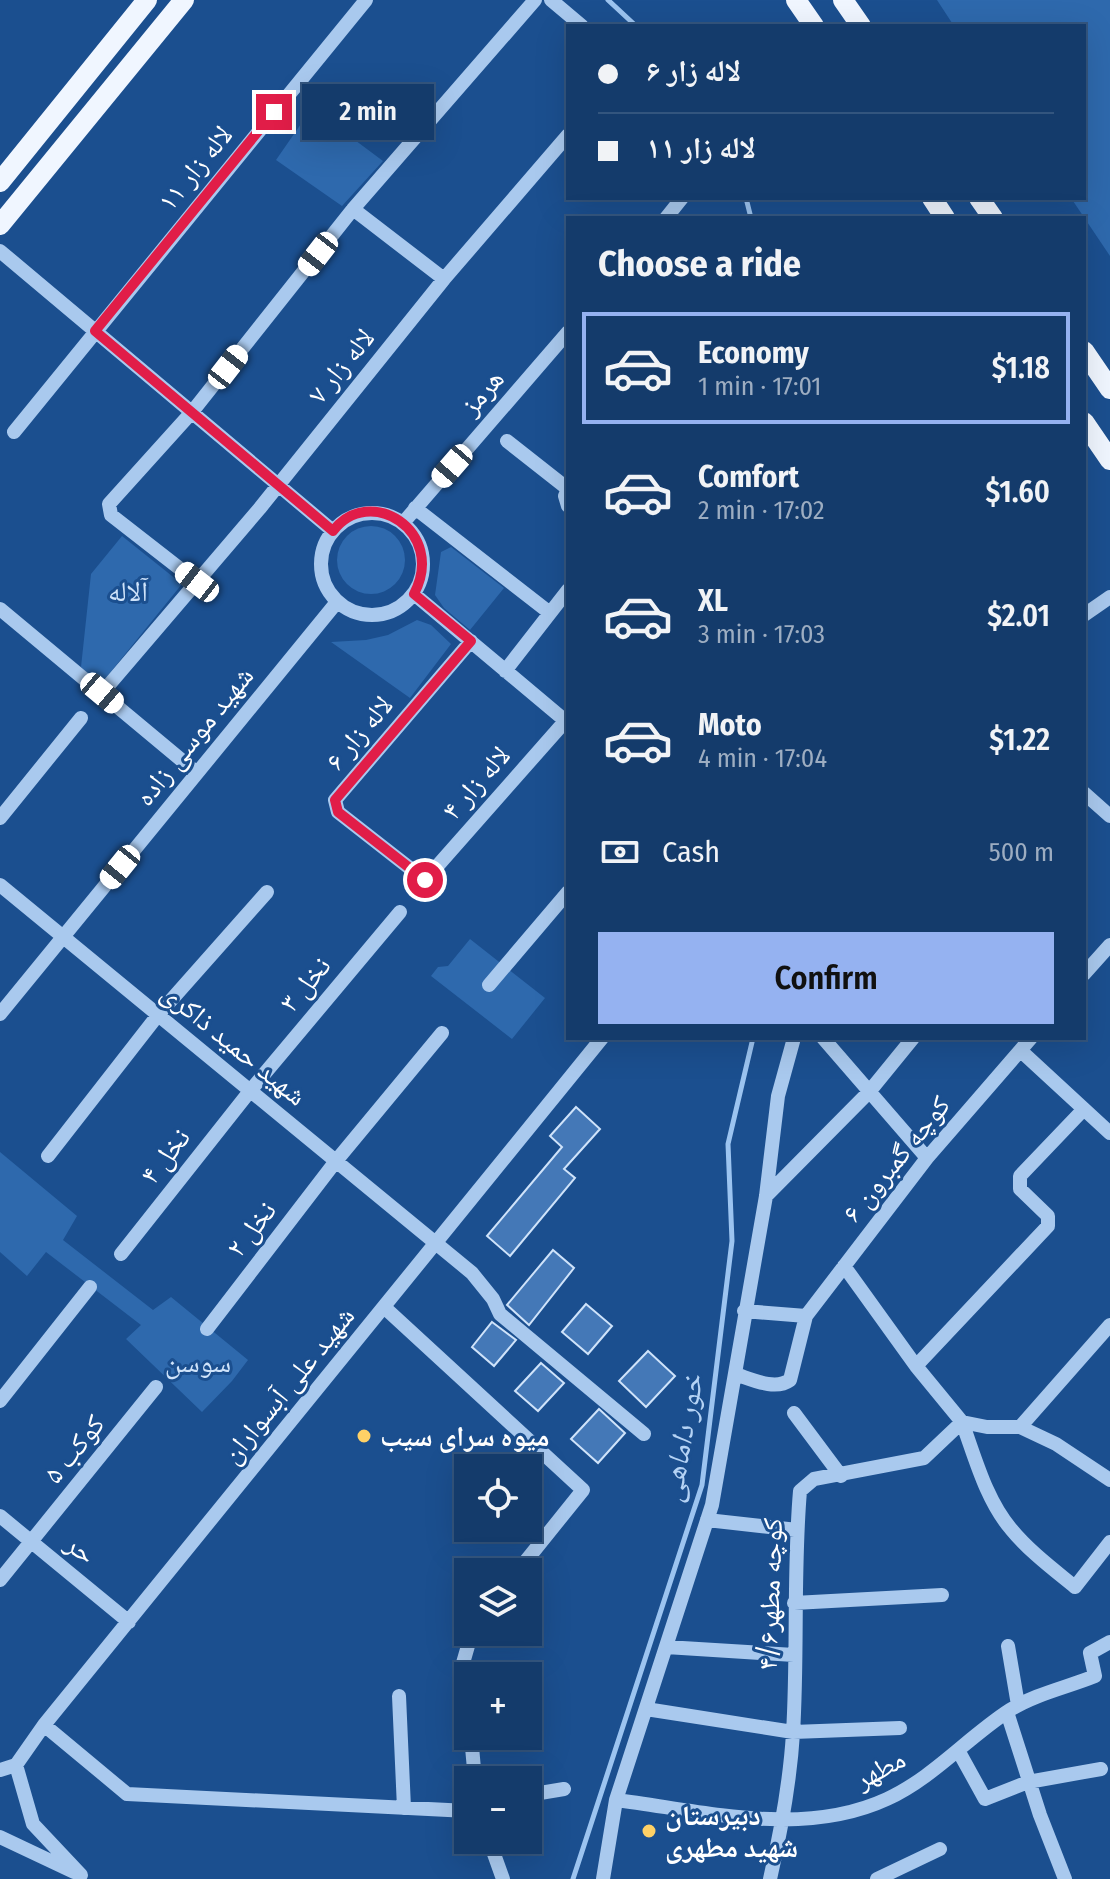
<!DOCTYPE html>
<html lang="en">
<head>
<meta charset="utf-8">
<style>
  body { margin:0; font-family:"Fira Sans Condensed","Noto Naskh Arabic",sans-serif; background:#1d4271; color:#f1f3f6; height:100vh; display:flex; flex-direction:column; font-size:30px; white-space:nowrap }
  * { box-sizing:border-box; margin:0 }
  p { font-size:26px; color:#9dadc1 }
  .icon { flex:none; width:44px; height:44px; fill:none; stroke:currentColor; stroke-width:2; stroke-linecap:round; stroke-linejoin:round }
  .map { position:relative; flex:1; overflow:hidden }
  .details { position:absolute; left:566px; top:216px; width:520px; height:824px; display:flex; flex-direction:column; background:#143b6b; border-radius:0px; box-shadow:0 8px 32px #0002,0 0 0 2px #33557e }
  .details>* { flex:none }
  .top-card { position:absolute; left:566px; top:24px; width:520px; height:176px; border-radius:0px; box-shadow:0 8px 32px #0002,0 0 0 2px #33557e; display:grid; align-content:center; height:176px; padding:0 32px; background:#143b6b }
  .controls { position:absolute; left:454px; top:1454px; display:grid; gap:16px }
  .controls a { display:grid; place-items:center; width:88px; height:88px; border-radius:0px; background:#143b6b; box-shadow:0 8px 32px #0002,0 0 0 2px #33557e; font-size:40px }
  .end { position:absolute; width:36px; height:36px; margin:-18px; border:10px solid #e11d48; background:#fff; box-shadow:0 0 0 4px #fff }
  .from { border-radius:50% }
  .bubble { position:absolute; height:56px; border-radius:0px; background:#143b6b; box-shadow:0 8px 32px #0002,0 0 0 2px #33557e; font-size:26px; font-weight:600; line-height:56px; text-align:center }
  .car { position:absolute; width:24px; height:48px; margin:-24px -12px; border-radius:10px; box-shadow:0 0 6px 2px #0007; background:linear-gradient(#fff 24%,#345 0 40%,#fff 0 76%,#345 0 86%,#fff 0) }
  .top-card b { display:flex; align-items:center; gap:28px; height:76px; font-size:30px }
  .top-card b+b { border-top:2px solid #33557e }
  .top-card i { width:20px; height:20px; background:#f1f3f6 }
  ul { padding:0; list-style:none }
  li { display:flex; align-items:center; gap:24px; height:112px; margin:0 16px 12px; padding:0 16px; border:4px solid transparent; border-radius:0px }
  li div { flex:1 }
  li b { display:block; font-size:30px }
  li em { font-style:normal; font-weight:600 }
  li.current { border-color:#95b2f1 }
  li>.icon { width:72px; height:72px; stroke-width:1.5 }
  h2 { padding:0 32px; font-size:36px; line-height:96px }
  .pay { display:flex; align-items:center; gap:20px; height:88px; padding:0 32px; font-size:30px }
  .pay p { margin-inline-start:auto }
  .button { display:flex; gap:16px; margin-top:auto; padding:16px 32px }
  .button a { flex:1; height:92px; border-radius:0px; background:#95b2f1; color:#111; font-size:32px; font-weight:600; line-height:92px; text-align:center }
  .map>svg:first-child { display:block }
  .green { fill:#2e69ad }
  .lines { fill:none; stroke-linecap:round; stroke-linejoin:round }
  .stream { stroke:#9cc4f0; stroke-width:5 }
  .building { fill:#4478b7; stroke:#cfe3fa; stroke-width:2 }
  .minor { stroke:#a9c9ee; stroke-width:14 }
  .major { stroke:#f0f6ff; stroke-width:20 }
  .route { stroke:#e11d48; stroke-width:10 }
  .poi-dot { fill:#ffd166; stroke:#1b4f8f; stroke-width:3 }
  .labels { text-anchor:middle; dominant-baseline:central; stroke-width:6; stroke-linejoin:round; paint-order:stroke }
  .street-label { font-size:28px; fill:#fff; stroke:#1b4f8f }
  .park-label { font-size:28px; fill:#cfe3fa; stroke:#1b4f8f }
  .poi-label { font-size:28px; font-weight:bold; fill:#fff; stroke:#1b4f8f; text-anchor:start }
  .water-label { font-size:30px; font-style:italic; fill:#b5d3f5; stroke:#1b4f8f }
</style>
</head>
<body>
<div class="map">
<svg width="1110" height="1879" viewBox="0 0 1110 1879">
  <rect width="100%" height="100%" fill="#1b4f8f"/>
  <path class="green" d="M937 0H1110V256L1071 198H1084V26H954Z
    M312 108 383 161 342 206 276 160Z
    M337 560a34 34 0 1 1 68 0a34 34 0 1 1-68 0Z
    M122 536 182 584 100 685 81 667 91 574Z
    M451 547 504 588 470 630 444 608 435 595 441 552Z
    M417 620 431 625 451 644 410 698 331 642 366 640 388 635Z
    M470 939 545 998 512 1039 431 976 438 967 448 966Z
    M0 1152 77 1216 63 1240 153 1310 171 1297 248 1360 232 1381 202 1412 126 1339 141 1325 46 1252 27 1276 0 1252Z"/>
  <g class="lines">
    <path class="stream" d="M608 0 636 26
      M746 198 751 218
      M573 1879 702 1485 732 1241 728 1144 753 1038"/>
  </g>
  <path class="building" d="M576 1107 600 1129 564 1169 575 1178 510 1256 487 1236 562 1147 550 1136Z
    M553 1250 574 1268 529 1325 507 1305Z
    M586 1304 612 1326 588 1354 562 1332Z
    M492 1322 516 1340 494 1366 472 1347Z
    M648 1351 675 1376 646 1407 619 1381Z
    M541 1363 564 1383 538 1411 515 1391Z
    M599 1409 625 1433 598 1463 571 1439Z"/>
  <g class="lines">
    <path class="minor" d="M551 0 582 26
      M353 209 444 279
      M666 218 682 198
      M0 251 333 531
      M14 432 366 0
      M507 441 568 489
      M568 489 565 496 568 506
      M415 508 550 613
      M321 564a51 51 0 1 1 102 0a51 51 0 1 1-102 0Z
      M403 523 568 332
      M197 582 111 515 109 504 192 412 353 209 535 0
      M414 594 568 723
      M0 609 197 773
      M1084 615 1110 597
      M471 641 335 800 338 812 425 880 568 718
      M505 671 568 590
      M102 693 260 508 444 279 568 135
      M1084 793 1110 816
      M0 818 81 718
      M0 885 472 1273 493 1299 500 1314 644 1434
      M1084 974 1110 945
      M489 985 568 892
      M0 1014 337 602
      M823 1038 927 1158
      M1021 1051 1110 1133
      M48 1156 158 1015 267 892
      M766 1196 869 1092 913 1038
      M121 1254 250 1091 400 912
      M844 1266 916 1366 962 1422 987 1427H1020L1056 1444 1110 1480
      M384 1307 583 1490 517 1572
      M744 1311 806 1316
      M207 1329 336 1161 442 1033
      M916 1366 1048 1226V1216L1020 1189V1176L1083 1110
      M735 1374C751 1379 775 1391 790 1380L806 1316 927 1158 1031 1038
      M0 1401 90 1287
      M794 1413 841 1476
      M1020 1427 1110 1325
      M0 1516 129 1622
      M707 1520 797 1530
      M0 1580 156 1387
      M794 1603 942 1595
      M1008 1646 1018 1705
      M666 1647 794 1655
      M399 1696 404 1808
      M646 1709 793 1732 900 1728
      M468 1712 463 1663 472 1632
      M1007 1712 1040 1815 1065 1879
      M44 1725 127 1794 468 1811
      M471 1736 475 1780
      M959 1752 985 1799 1028 1782 1101 1769
      M16 1765 33 1824 81 1875
      M0 1770 16 1765 44 1725 602 1038
      M528 1795 564 1789
      M616 1800C704 1811 803 1838 887 1799 933 1778 968 1737 1010 1710 1035 1694 1068 1687 1095 1676L1090 1653 1110 1642
      M0 1837 74 1872
      M489 1840 503 1879
      M603 1879 616 1800 712 1505 766 1196 778 1096 794 1038
      M770 1879C781 1831 790 1782 793 1733 798 1652 793 1572 800 1491L814 1479 924 1458 962 1422C975 1457 986 1500 1011 1529 1029 1551 1053 1569 1075 1587L1110 1542
      M877 1879 940 1849"/>
    <path class="major" d="M796 0 814 26
      M843 0 861 26
      M0 182 147 0
      M932 198 945 218
      M979 198 993 218
      M0 225 184 0
      M1084 351 1110 389
      M1084 422 1110 460"/>
  </g>
  <g class="lines">
    <path class="route" d="M274 112 95 331 333 531C369 483 447 531 414 594L471 641 335 800 338 812 425 880"/>
  </g>
  <g class="poi-dot">
    <circle cx="364" cy="1436" r="8"/>
    <circle cx="649" cy="1831" r="8"/>
  </g>
  <g class="labels">
    <g class="street-label">
      <text transform="translate(195 168) rotate(-51)">لاله زار ۱۱</text>
      <text transform="translate(341 366) rotate(-51)">لاله زار ۷</text>
      <text transform="translate(482 392) rotate(-49)">هرمز</text>
      <text transform="translate(359 733) rotate(-50)">لاله زار ۶</text>
      <text transform="translate(194 736) rotate(-51)">شهید موسی زاده</text>
      <text transform="translate(476 783) rotate(-49)">لاله زار ۴</text>
      <text transform="translate(305 984) rotate(-50)">نخل ۳</text>
      <text transform="translate(234 1044) rotate(39)">شهید حمید ذاکری</text>
      <text transform="translate(165 1156) rotate(-52)">نخل ۴</text>
      <text transform="translate(896 1159) rotate(-51)">کوچه گمبرون ۶</text>
      <text transform="translate(251 1229) rotate(-52)">نخل ۲</text>
      <text transform="translate(288 1385) rotate(-51)">شهید علی آبسواران</text>
      <text transform="translate(74 1449) rotate(-51)">کوکب ۵</text>
      <text transform="translate(81 1549) rotate(39)">حر</text>
      <text transform="translate(770 1594) rotate(-88)">کوچه مطهر۴/۶</text>
      <text transform="translate(880 1769) rotate(-28)">مطهر</text>
    </g>
    <g class="park-label">
      <text x="128" y="591">آلاله</text>
      <text x="198" y="1362">سوسن</text>
    </g>
    <g class="poi-label">
      <text x="380" y="1436">میوه سرای سیب</text>
      <text x="665" y="1815">دبیرستان<tspan x="665" dy="32">شهید مطهری</tspan></text>
    </g>
    <g class="water-label">
      <text transform="translate(682 1438) rotate(-80)">خور داماهی</text>
    </g>
  </g>
</svg>
<div class="controls">
<a><svg class="icon" aria-label="locate" viewBox="0 0 24 24"><circle cx="12" cy="12" r="6"/><path d="M12 2v4M12 18v4M2 12h4M18 12h4"/></svg></a>
<a><svg class="icon" aria-label="layers" viewBox="0 0 24 24"><path d="M12 4l9 5-9 5-9-5zM3 14l9 5 9-5"/></svg></a>
<a>+</a>
<a>−</a>
</div>
<i class="end from" style="left:425px;top:880px"></i>
<i class="end" style="left:274px;top:112px"></i>
<div class="bubble" style="left:302px;top:84px;width:132px">2 min</div>
<i class="car" style="left:318px;top:254px;rotate:218deg"></i>
<i class="car" style="left:228px;top:367px;rotate:38deg"></i>
<i class="car" style="left:452px;top:466px;rotate:221deg"></i>
<i class="car" style="left:197px;top:582px;rotate:308deg"></i>
<i class="car" style="left:102px;top:693px;rotate:130deg"></i>
<i class="car" style="left:120px;top:867px;rotate:219deg"></i>
<div class="top-card">
<b><i class="from"></i>لاله زار ۶</b>
<b><i></i>لاله زار ۱۱</b>
</div>
<section class="details">
<h2>Choose a ride</h2>
<ul>
<li class="current"><svg class="icon" aria-label="car" viewBox="0 0 24 24"><path d="M5 17H2v-5l4-1 3-4h7l3 4 3 1v5h-3M9 17h6M6 11h13"/><circle cx="7" cy="17" r="2"/><circle cx="17" cy="17" r="2"/></svg><div><b>Economy</b><p>1 min · 17:01</p></div><em>$1.18</em></li>
<li><svg class="icon" aria-label="car" viewBox="0 0 24 24"><path d="M5 17H2v-5l4-1 3-4h7l3 4 3 1v5h-3M9 17h6M6 11h13"/><circle cx="7" cy="17" r="2"/><circle cx="17" cy="17" r="2"/></svg><div><b>Comfort</b><p>2 min · 17:02</p></div><em>$1.60</em></li>
<li><svg class="icon" aria-label="car" viewBox="0 0 24 24"><path d="M5 17H2v-5l4-1 3-4h7l3 4 3 1v5h-3M9 17h6M6 11h13"/><circle cx="7" cy="17" r="2"/><circle cx="17" cy="17" r="2"/></svg><div><b>XL</b><p>3 min · 17:03</p></div><em>$2.01</em></li>
<li><svg class="icon" aria-label="car" viewBox="0 0 24 24"><path d="M5 17H2v-5l4-1 3-4h7l3 4 3 1v5h-3M9 17h6M6 11h13"/><circle cx="7" cy="17" r="2"/><circle cx="17" cy="17" r="2"/></svg><div><b>Moto</b><p>4 min · 17:04</p></div><em>$1.22</em></li>
</ul>
<div class="pay"><svg class="icon" aria-label="cash" viewBox="0 0 24 24"><path d="M3 7h18v10H3z"/><circle cx="12" cy="12" r="2"/></svg>Cash<p>500 m</p></div>
<div class="button"><a>Confirm</a></div>
</section>
</div>
</body>
</html>
